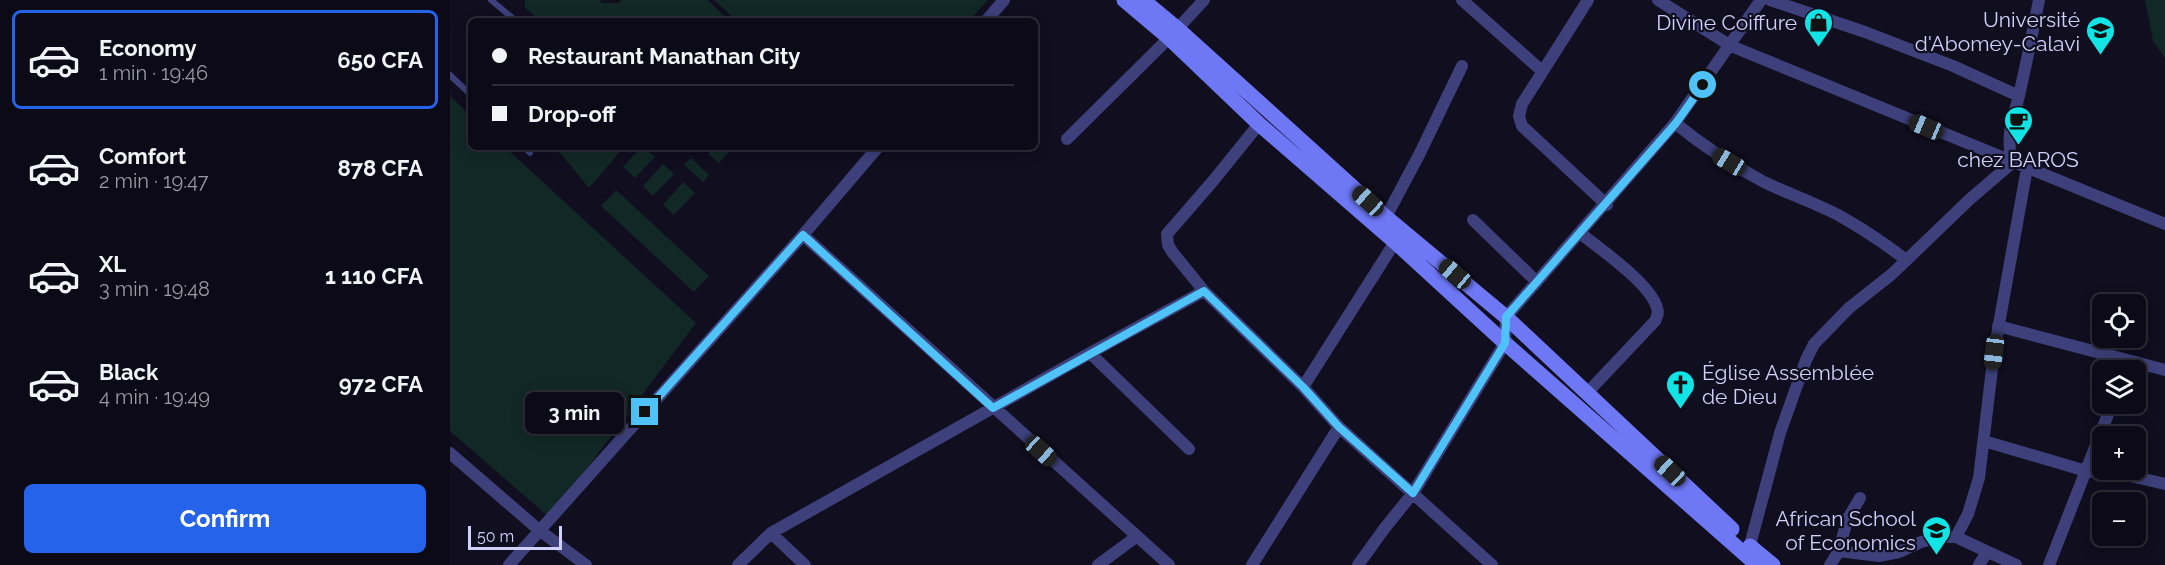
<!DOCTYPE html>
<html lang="en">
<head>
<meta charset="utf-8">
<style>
  body { margin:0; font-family:Raleway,sans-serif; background:#151320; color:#f1f3f6; height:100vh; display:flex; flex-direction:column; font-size:22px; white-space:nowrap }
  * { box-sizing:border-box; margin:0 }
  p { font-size:20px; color:#9a9aa1 }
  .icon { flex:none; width:33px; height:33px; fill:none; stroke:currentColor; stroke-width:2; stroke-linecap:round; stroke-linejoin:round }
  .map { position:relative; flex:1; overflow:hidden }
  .details { display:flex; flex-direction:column; background:#0c0a17; width:450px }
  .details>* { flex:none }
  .hud { position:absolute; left:18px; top:18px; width:570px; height:132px; border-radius:9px; box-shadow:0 3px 15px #0003,0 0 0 2px #2c2b36; display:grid; align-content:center; height:132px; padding:0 24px; background:#0c0a17 }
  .fabs { position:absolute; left:1642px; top:294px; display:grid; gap:12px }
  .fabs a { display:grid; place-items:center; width:54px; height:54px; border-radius:9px; background:#0c0a17; box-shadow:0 3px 15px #0003,0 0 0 2px #2c2b36; font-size:30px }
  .scale { position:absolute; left:18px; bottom:15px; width:94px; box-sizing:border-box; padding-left:6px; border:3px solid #d1d0fb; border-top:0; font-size:16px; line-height:21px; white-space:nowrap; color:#d1d0fb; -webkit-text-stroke:4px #100e1f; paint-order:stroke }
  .end { position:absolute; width:27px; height:27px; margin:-14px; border:8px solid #4fc3f7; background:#111; box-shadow:0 0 0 3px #111 }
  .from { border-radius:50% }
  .bubble { position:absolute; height:42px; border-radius:9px; background:#0c0a17; box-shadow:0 3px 15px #0003,0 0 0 2px #2c2b36; font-size:20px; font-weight:700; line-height:42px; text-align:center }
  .car { position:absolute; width:18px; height:36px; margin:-18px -9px; border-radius:8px; box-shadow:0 0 4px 2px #0007; background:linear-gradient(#222 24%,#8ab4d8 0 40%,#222 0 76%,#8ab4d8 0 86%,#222 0) }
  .hud b { display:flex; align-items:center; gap:21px; height:57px; font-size:22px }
  .hud b+b { border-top:2px solid #2c2b36 }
  .hud i { width:15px; height:15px; background:#f1f3f6 }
  ul { padding:10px 0 0; list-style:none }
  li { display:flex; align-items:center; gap:18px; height:99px; margin:0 12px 9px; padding:0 12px; border:3px solid transparent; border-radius:9px }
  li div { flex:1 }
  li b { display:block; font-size:22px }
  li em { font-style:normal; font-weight:700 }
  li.on { border-color:#2563eb }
  li>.icon { width:54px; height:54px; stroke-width:1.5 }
  .cta { display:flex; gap:12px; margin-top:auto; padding:12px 24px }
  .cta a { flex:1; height:69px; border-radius:9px; background:#2563eb; color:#fff; font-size:24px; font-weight:700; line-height:69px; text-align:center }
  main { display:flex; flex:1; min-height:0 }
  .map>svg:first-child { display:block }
  .green { fill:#122826 }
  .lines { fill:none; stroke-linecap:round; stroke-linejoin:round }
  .lane { stroke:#3d407a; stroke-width:6 }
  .street { stroke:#3d407a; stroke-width:12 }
  .secondary { stroke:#6e77f4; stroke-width:15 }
  .route { stroke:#4fc3f7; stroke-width:8 }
  .labels { text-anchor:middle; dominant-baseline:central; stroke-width:4.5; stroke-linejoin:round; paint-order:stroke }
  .poi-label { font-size:21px; fill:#d1d0fb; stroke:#100e1f; text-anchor:end }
</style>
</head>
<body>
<main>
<section class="details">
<ul>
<li class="on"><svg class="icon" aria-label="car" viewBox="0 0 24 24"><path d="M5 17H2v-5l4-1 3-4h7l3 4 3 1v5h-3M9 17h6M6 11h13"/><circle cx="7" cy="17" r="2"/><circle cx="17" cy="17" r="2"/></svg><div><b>Economy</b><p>1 min · 19:46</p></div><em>650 CFA</em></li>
<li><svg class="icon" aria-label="car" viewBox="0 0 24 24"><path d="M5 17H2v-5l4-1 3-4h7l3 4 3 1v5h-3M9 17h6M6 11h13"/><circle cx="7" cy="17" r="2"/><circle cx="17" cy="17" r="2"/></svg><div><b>Comfort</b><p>2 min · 19:47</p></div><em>878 CFA</em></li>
<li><svg class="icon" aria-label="car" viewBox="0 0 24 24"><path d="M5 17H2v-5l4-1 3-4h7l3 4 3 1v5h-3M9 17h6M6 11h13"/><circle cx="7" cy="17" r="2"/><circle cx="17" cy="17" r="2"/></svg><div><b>XL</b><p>3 min · 19:48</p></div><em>1 110 CFA</em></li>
<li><svg class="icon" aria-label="car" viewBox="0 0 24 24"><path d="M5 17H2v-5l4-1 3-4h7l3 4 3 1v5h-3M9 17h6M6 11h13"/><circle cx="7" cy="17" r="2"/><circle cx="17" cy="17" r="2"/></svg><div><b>Black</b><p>4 min · 19:49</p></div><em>972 CFA</em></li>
</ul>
<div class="cta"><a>Confirm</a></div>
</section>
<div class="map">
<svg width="1715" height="565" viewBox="0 0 1715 565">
  <rect width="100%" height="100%" fill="#100e1f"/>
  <path class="green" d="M75 0H150L151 3H170L171 0H258L274 16 270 21H91L75 8Z
    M264 0H538L519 21H287Z
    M1695 0H1715V58L1703 41Z
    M0 96 21 116V147H55L246 323 100 518 0 431Z
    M105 147H174L139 188Z
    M191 147H194L205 157 185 178 173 167Z
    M264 147H283L269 163 258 154Z
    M241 158 259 175 253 182 234 165Z
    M213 164 224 174 203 196 193 186Z
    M233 182 245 193 224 215 213 205Z
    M166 190 259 276 244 292 151 206Z"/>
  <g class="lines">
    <path class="lane" d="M41 0 66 21
      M0 75 21 95
      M74 147 80 153"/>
    <path class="street" d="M1012 0 1092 71
      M1138 0 1072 104 1069 116 1072 126 1157 205
      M1208 0 1281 46 1715 224
      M1320 0 1415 32 1503 66 1569 96
      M536 21 554 0
      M1225 123C1253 146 1282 165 1314 182 1339 194 1365 203 1390 216 1413 229 1434 243 1455 259
      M809 124 763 181 717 234 718 245 723 253 754 291 853 387 889 427 1042 565
      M617 139 719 38 754 0
      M936 217 969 155 1012 66
      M1023 220 1087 282
      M1130 233C1150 249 1201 284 1207 308 1209 313 1207 317 1205 321L1137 393
      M353 235 719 565
      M1548 326 1715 370
      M640 353 739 449
      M853 387 945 242
      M1534 441 1636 471 1672 474 1715 484
      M0 453 89 530 136 565
      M321 533 355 565
      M1506 537 1518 514 1529 478 1544 352 1577 168
      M1300 545 1330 433 1356 360 1364 344 1399 308 1442 274 1520 199 1562 163C1555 133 1564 119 1570 91 1577 61 1583 30 1589 0
      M1389 551 1397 520 1410 498
      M59 565 353 235 428 147
      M288 565 321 533 640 353 754 291
      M648 565 686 537
      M802 565 889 427
      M908 565 934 529 963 493 1055 343 1056 317 1225 123 1311 0
      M1380 565 1389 551 1429 556 1449 552 1471 542 1492 537H1506L1566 565
      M1529 565 1537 552
      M1599 565 1662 404"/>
    <path class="secondary" d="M674 0 719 38 809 124 945 242 1055 343 1307 565
      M693 0 728 29 936 217 1056 317 1282 529
      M1300 546 1323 565"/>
  </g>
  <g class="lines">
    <path class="route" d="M195 412 353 235 543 408 754 291 853 387 889 427 963 493 1055 343 1056 317 1226 123 1253 85"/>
  </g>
  <defs>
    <symbol id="shop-pin" viewBox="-11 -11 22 30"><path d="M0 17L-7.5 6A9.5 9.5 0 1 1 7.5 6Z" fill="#12e3e5" stroke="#100e1f"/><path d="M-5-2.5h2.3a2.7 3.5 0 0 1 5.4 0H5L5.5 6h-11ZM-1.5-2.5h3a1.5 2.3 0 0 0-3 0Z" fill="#111"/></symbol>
    <symbol id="university-pin" viewBox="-11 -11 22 30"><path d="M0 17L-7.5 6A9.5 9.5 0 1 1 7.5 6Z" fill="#12e3e5" stroke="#100e1f"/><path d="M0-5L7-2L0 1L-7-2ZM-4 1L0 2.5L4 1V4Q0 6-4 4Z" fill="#111"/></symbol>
    <symbol id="cafe-pin" viewBox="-11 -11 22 30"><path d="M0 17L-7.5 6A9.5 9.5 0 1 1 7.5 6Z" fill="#12e3e5" stroke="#100e1f"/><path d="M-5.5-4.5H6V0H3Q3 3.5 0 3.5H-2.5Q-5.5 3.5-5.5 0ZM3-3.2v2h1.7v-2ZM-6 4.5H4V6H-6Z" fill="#111"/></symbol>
    <symbol id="church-pin" viewBox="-11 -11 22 30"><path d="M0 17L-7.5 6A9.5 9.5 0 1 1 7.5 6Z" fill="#12e3e5" stroke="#100e1f"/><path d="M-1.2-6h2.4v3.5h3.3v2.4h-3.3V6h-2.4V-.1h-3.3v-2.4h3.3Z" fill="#111"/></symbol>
  </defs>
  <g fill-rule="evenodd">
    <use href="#shop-pin" x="1352" y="6" width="33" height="45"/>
    <use href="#university-pin" x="1634" y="14" width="33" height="45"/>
    <use href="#cafe-pin" x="1552" y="104" width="33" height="45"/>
    <use href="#church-pin" x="1214" y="368" width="33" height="45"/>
    <use href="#university-pin" x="1470" y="514" width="33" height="45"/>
  </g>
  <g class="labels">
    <g class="poi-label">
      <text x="1630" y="19">Université<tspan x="1630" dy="24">d'Abomey-Calavi</tspan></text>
      <text x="1347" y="22">Divine Coiffure</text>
      <text x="1568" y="159" text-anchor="middle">chez BAROS</text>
      <text x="1252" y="372" text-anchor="start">Église Assemblée<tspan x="1252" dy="24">de Dieu</tspan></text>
      <text x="1466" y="518">African School<tspan x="1466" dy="24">of Economics</tspan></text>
    </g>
  </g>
</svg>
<div class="fabs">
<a><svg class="icon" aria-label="locate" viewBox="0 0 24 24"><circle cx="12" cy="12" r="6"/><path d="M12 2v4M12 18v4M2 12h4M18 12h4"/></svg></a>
<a><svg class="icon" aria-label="layers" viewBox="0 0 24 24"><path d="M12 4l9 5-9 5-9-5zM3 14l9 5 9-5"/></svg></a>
<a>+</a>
<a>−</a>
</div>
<div class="scale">50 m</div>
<i class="end from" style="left:1253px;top:85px"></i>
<i class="end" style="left:195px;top:412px"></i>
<div class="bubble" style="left:75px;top:392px;width:99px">3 min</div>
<i class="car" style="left:1476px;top:127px;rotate:293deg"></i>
<i class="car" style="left:1279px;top:162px;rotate:301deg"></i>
<i class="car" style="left:918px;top:201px;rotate:312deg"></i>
<i class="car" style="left:1005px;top:274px;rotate:310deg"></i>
<i class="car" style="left:1544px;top:352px;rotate:187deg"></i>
<i class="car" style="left:591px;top:451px;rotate:132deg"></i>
<i class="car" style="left:1220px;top:471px;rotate:313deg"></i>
<div class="hud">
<b><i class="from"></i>Restaurant Manathan City</b>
<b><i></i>Drop-off</b>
</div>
</div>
</main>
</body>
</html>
